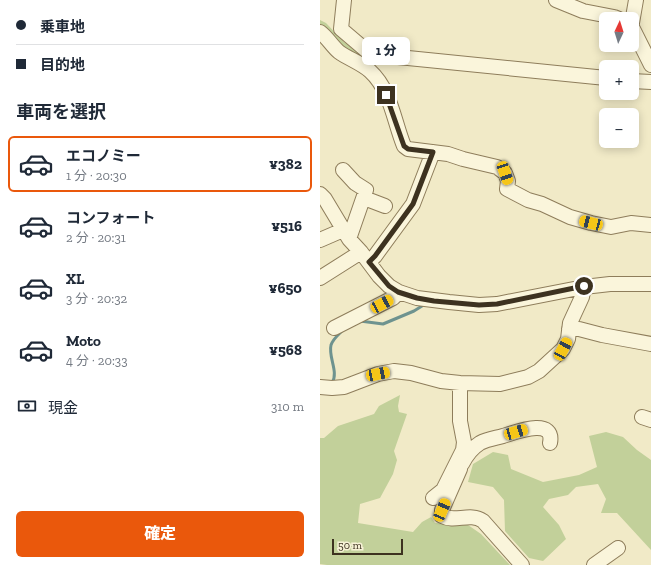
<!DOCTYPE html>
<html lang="ja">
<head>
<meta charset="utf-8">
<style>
  body { margin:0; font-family:"Zilla Slab","Noto Sans JP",serif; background:#f6f6f7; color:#1f2937; height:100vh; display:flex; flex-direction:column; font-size:15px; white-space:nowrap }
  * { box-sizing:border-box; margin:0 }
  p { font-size:13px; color:#747a83 }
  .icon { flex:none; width:22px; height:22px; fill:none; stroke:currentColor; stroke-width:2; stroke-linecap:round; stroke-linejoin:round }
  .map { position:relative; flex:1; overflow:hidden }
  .sheet { display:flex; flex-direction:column; background:#fff; width:320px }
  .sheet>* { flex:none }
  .top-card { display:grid; align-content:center; height:88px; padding:0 16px; background:#fff }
  .needle { width:26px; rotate:4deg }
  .tools { position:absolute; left:279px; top:12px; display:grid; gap:8px }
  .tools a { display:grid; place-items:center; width:40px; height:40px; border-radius:6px; background:#fff; box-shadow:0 2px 10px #0003; font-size:20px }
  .scale { position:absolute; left:12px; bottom:10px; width:71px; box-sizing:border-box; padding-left:4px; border:2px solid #3d3220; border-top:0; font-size:11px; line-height:14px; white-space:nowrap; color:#3d3220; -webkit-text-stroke:3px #f7f2d7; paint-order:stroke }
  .end { position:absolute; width:18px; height:18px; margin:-9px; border:5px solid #3d3220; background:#fff; box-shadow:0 0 0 2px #fff }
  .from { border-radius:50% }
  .bubble { position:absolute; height:28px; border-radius:6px; background:#fff; box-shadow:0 2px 10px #0003; font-size:13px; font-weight:800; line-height:28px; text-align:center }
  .car { position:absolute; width:12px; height:24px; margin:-12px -6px; border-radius:5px; box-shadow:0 0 3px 1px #0007; background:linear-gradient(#f5c518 24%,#345 0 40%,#f5c518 0 76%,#345 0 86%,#f5c518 0) }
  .top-card b { display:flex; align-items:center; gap:14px; height:38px; font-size:15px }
  .top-card b+b { border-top:1px solid #e0e1e3 }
  .top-card i { width:10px; height:10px; background:#1f2937 }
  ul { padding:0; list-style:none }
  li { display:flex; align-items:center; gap:12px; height:56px; margin:0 8px 6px; padding:0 8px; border:2px solid transparent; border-radius:6px }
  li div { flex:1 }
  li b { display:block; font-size:15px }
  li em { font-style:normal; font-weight:800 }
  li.on { border-color:#ea580c }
  li>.icon { width:36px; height:36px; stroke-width:1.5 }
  h2 { padding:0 16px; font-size:18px; line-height:48px }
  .pay { display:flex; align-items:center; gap:10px; height:44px; padding:0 16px; font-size:15px }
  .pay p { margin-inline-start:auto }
  .button { display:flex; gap:8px; margin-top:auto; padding:8px 16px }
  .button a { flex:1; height:46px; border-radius:6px; background:#ea580c; color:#fff; font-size:16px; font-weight:800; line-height:46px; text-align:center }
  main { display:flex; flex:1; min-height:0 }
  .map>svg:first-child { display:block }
  .green { fill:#c2d09a }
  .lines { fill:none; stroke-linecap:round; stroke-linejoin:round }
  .stream { stroke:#6e938f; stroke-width:3 }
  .minor-casing { stroke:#8e7d5b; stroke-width:16 }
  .minor { stroke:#faf5db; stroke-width:14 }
  .route { stroke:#3d3220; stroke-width:5 }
</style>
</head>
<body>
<main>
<section class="sheet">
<div class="top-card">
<b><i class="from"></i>乗車地</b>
<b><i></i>目的地</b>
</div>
<h2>車両を選択</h2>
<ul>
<li class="on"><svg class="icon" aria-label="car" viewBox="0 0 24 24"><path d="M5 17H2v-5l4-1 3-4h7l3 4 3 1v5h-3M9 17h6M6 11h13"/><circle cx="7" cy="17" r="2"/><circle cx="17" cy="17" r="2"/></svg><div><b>エコノミー</b><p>1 分 · 20:30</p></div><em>¥382</em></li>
<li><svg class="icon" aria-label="car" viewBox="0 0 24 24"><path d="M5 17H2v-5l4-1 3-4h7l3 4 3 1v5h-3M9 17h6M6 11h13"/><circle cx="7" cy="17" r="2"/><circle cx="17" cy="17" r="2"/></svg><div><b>コンフォート</b><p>2 分 · 20:31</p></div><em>¥516</em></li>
<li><svg class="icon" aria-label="car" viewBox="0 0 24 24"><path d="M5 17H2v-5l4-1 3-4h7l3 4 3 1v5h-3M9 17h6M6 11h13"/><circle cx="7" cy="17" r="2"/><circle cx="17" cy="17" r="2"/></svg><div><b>XL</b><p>3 分 · 20:32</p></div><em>¥650</em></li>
<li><svg class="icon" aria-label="car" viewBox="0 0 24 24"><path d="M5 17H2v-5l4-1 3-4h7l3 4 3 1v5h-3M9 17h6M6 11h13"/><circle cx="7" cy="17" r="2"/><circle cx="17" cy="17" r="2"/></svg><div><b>Moto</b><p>4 分 · 20:33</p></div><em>¥568</em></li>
</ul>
<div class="pay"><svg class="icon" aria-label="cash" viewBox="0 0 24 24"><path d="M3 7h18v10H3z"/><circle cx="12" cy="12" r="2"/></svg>現金<p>310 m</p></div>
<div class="button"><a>確定</a></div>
</section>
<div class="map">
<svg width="331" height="565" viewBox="0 0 331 565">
  <rect width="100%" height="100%" fill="#f1eac7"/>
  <path class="green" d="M0 20 6 23 24 42 54 63 55 69 37 60 0 28Z
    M80 395 78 406 79 412 87 414 74 451 77 460 73 474 60 498 40 504 38 523 93 532 102 522 111 517 115 523 148 525 161 534 190 565H7L0 564V438H4L18 426 54 414 59 406Z
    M286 432 303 437 317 450 331 460V550L297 513H281L286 499 278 484 256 487 248 495 229 499 223 507 239 525 246 539 223 561 209 558 185 531 184 500 173 487 148 482 153 464 173 452 188 455 191 469 223 482 259 475 277 467 269 436Z"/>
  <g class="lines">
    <path class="stream" d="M40 321 63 324 94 311 102 306
      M12 383C19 372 8 357 11 345 13 339 19 334 23 330"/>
    <defs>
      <path id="minor" d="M24 0 21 29 48 52 78 57 286 78
        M236 0 263 11 294 17 299 19
        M312 23 316 0
        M312 27 331 65
        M0 32C7 37 12 46 19 52 29 59 41 63 50 71 71 90 74 122 84 146L88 149 128 154 143 159 177 167 185 173 188 181 187 189 208 200 222 204 250 217 271 223 291 227 311 223 331 225
        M312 81 331 82
        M23 170 35 183 46 190 29 239
        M0 194 5 199 29 239 41 252 59 276 69 286 79 292 97 298 129 302 159 305 177 304 264 287 290 284H331
        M44 198 65 206
        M0 240 23 230
        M49 262 55 256 93 204 113 152
        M0 278 41 252
        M14 328 73 298 79 292
        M249 329H259L282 335 331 344
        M0 387 12 388 24 387 58 374 74 371 91 373 121 381 140 383 180 384 208 377 219 371 243 349 248 339 250 323 262 297 264 287
        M322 417 331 420
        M142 464C146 456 152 448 160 443 167 439 176 438 183 436 196 432 235 417 230 443
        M140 469 122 510V516C135 523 150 512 163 521L202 565
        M113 498 123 490 143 450 144 442 140 421V383
        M274 565 298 548"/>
    </defs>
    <use href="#minor" class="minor-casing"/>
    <use href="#minor" class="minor"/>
  </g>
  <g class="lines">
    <path class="route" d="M66 95 84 146 88 149 113 152 93 204 55 256 49 262 69 286 78 292 97 298 114 301 159 305 177 304 264 286"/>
  </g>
</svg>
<div class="tools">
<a><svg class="needle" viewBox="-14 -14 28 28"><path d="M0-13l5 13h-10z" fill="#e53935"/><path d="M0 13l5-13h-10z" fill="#747a83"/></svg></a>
<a>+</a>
<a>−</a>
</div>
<div class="scale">50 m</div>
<i class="end from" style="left:264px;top:286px"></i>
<i class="end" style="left:66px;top:95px"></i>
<div class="bubble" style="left:42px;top:37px;width:48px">1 分</div>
<i class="car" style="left:185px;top:173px;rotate:161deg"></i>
<i class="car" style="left:271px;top:223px;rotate:285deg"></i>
<i class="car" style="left:62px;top:304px;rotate:62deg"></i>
<i class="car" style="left:243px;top:349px;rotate:28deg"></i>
<i class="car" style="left:58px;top:374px;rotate:79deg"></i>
<i class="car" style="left:196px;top:432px;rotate:74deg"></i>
<i class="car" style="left:122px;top:510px;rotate:23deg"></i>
</div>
</main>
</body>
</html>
